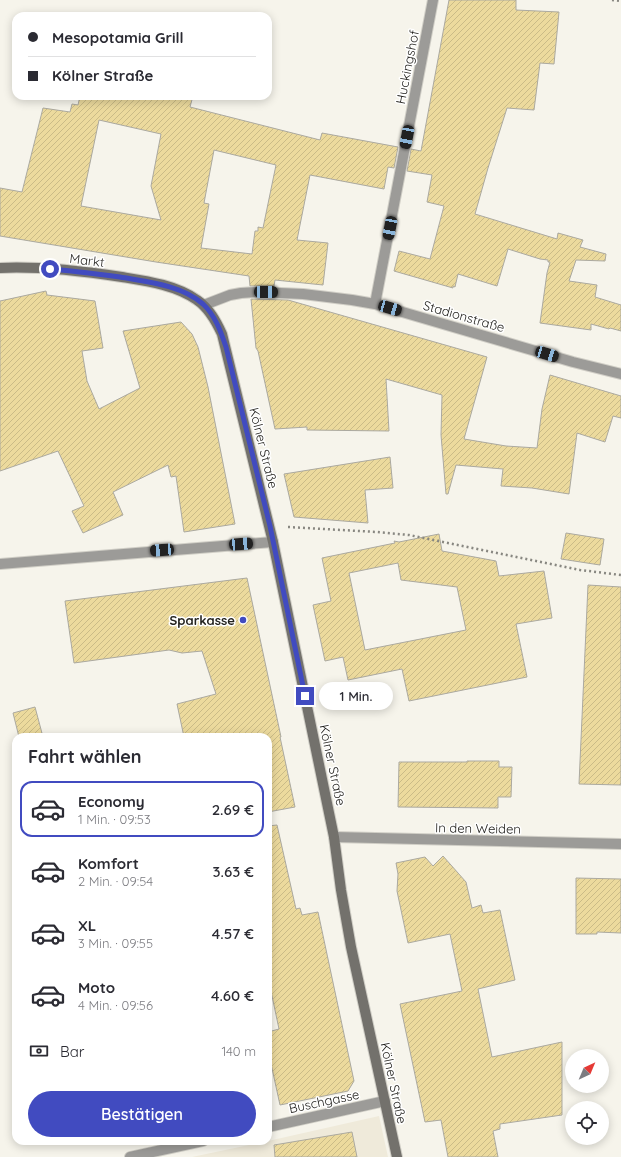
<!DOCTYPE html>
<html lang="de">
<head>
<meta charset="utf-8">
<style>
  body { margin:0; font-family:Quicksand,sans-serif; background:#f7f7f7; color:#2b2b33; height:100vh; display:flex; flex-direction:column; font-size:15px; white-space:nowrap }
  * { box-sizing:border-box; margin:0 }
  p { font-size:13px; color:#7c7c81 }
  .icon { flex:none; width:22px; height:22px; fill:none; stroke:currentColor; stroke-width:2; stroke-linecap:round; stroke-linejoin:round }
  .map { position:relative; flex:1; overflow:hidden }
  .panel { position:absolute; left:12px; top:733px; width:260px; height:412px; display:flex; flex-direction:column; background:#fff; border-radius:12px; box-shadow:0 2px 10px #0003 }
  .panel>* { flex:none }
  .hud { position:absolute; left:12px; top:12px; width:260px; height:88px; border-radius:12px; box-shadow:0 2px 10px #0003; display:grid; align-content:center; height:88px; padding:0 16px; background:#fff }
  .needle { width:26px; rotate:44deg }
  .buttons { position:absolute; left:565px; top:1049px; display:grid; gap:8px }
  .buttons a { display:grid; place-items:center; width:44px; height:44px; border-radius:50%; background:#fff; box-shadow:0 2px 10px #0003; font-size:20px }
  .end { position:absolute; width:18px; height:18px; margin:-9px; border:5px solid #414bc0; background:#fff; box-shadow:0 0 0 2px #fff }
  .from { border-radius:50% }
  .bubble { position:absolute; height:28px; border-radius:14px; background:#fff; box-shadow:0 2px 10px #0003; font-size:13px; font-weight:600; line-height:28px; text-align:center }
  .car { position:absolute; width:12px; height:24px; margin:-12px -6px; border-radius:5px; box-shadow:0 0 3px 1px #0007; background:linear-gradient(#222 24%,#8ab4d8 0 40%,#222 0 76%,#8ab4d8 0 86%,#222 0) }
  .hud b { display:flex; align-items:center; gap:14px; height:38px; font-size:15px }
  .hud b+b { border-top:1px solid #e1e1e2 }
  .hud i { width:10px; height:10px; background:#2b2b33 }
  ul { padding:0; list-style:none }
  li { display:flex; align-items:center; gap:12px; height:56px; margin:0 8px 6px; padding:0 8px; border:2px solid transparent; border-radius:12px }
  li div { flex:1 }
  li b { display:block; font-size:15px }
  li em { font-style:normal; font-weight:600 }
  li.active { border-color:#414bc0 }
  li>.icon { width:36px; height:36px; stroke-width:1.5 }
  h2 { padding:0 16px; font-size:18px; line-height:48px }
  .pay { display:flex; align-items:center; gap:10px; height:44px; padding:0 16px; font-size:15px }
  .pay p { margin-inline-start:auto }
  .primary-button { display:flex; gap:8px; margin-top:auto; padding:8px 16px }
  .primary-button a { flex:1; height:46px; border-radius:24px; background:#414bc0; color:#fff; font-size:16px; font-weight:600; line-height:46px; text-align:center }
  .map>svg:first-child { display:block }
  .built { fill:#efeada }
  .building { fill:url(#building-hatch); stroke:#aba9a0; fill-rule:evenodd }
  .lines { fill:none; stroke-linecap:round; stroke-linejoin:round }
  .street-casing { stroke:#d0cec6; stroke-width:12 }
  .secondary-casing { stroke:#d0cec6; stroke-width:12 }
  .path { stroke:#888781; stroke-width:2.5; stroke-dasharray:2 3; stroke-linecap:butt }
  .street { stroke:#9c9b98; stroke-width:10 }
  .secondary { stroke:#73716c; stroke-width:10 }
  .route { stroke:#414bc0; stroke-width:5 }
  .poi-dot { fill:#414bc0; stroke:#fff; stroke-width:1.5 }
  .labels { text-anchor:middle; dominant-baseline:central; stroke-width:3; stroke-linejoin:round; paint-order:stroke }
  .street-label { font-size:13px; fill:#23221e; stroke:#fff }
  .poi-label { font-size:13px; font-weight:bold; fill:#23221e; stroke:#fff; text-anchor:end }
</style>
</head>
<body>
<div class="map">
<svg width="621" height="1157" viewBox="0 0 621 1157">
  <defs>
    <pattern id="building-hatch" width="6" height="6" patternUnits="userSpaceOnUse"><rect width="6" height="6" fill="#ecda9d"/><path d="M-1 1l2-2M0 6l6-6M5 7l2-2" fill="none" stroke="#cabb87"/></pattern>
  </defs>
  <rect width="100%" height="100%" fill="#f6f4eb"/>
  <path class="built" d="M379 1116 388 1157H192L268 1141Z"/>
  <path class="building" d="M449 0H516V10L559 12 554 64 540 63 534 110 507 108 488 168 475 214 557 239 558 233 583 240 580 247 606 254 605 261 576 260 569 281 597 285 595 297 621 305V331L610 328 609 329 591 324V330L540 323 547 273 550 262H548V260L540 259 508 249 497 286 458 274 455 287 453 286V288L394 271 399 251 430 259 444 206 427 202 432 175 407 171 411 149 421 151Z
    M80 96H193L190 107 320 140 322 133 398 147 394 168 388 167 384 189 310 175 297 240 328 243 323 285 275 280 274 286H250L249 276 156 262 0 236V188L22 192 43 108 70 112 72 104 78 105ZM99 120 161 134 151 186 161 220 81 206ZM214 150 276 165 263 228 258 227V231H255L252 254 201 248 209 204 204 203Z
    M46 291 47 295 95 301 103 348 82 351 87 381 99 409 140 388 123 331 181 322 192 334 198 347 208 387 235 524 184 532 176 476 171 477 168 465 113 492 123 515 83 533 72 511 84 506 58 451 0 471V301Z
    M251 299 288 300 487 357 464 439 506 446 537 448 542 409 550 375 621 396V418L613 416 605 442 577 433 569 494 532 488 501 486 503 469 456 465 448 494H446L441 435 442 395 386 379 389 431 307 430V427L275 429 258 351 256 348Z
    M390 457 393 488 365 490 368 523 294 517 284 474Z
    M566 533 604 539 600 565 561 559Z
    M439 534 442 551 496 561 499 576 544 571 552 618 516 624 527 677 409 701 402 669 348 680 343 657 325 661 313 605 331 601 322 558 395 543 394 541 399 542ZM398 563 401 580 457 587 466 630 365 650 349 573Z
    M247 578 281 737H280L295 807 268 812V737H184L177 704 216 694 202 651 182 653 169 650 74 663 65 601Z
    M588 585 621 587V785L579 784Z
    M35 707 43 737H19L13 713Z
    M467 761H499V767H512L511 797H498V808L398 807 399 762H467Z
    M277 825 296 909 300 908 302 915 318 912 354 1081 348 1091 280 1105 268 1050V1032L279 1029 268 977V826Z
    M443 856 466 882 472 908 481 905 483 913 500 910 515 980 478 989 492 1057 562 1042V1115L500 1124V1129L493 1131 498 1157H448L441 1120 425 1122 400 1004 462 991 450 934 408 943 397 891 398 874 396 863 425 857 433 866Z
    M576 878 621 879V933L597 932V934H576Z
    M352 1132 357 1157H275L274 1145Z"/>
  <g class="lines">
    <defs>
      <path id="street" d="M375 304 433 0
        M204 305 230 295 241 293 257 292 303 294 352 300 375 304 573 362 621 374
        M0 564 273 542
        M334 837 621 844
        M268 1127 385 1101
        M130 1157 203 1141"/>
      <path id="secondary" d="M0 268C41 266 82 271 122 277 147 281 176 285 197 300 209 308 216 321 222 334L273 542 334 837 341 890 351 947 397 1157"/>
    </defs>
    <use href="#street" class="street-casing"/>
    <use href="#secondary" class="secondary-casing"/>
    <path class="path" d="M612 0 621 1
      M288 527 377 532 409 535 580 570 621 575"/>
    <use href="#street" class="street"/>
    <use href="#secondary" class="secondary"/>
  </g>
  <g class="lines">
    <path class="route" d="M50 269C74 271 97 274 120 277 148 282 181 285 203 304 215 315 221 332 226 347L270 526 305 696"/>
  </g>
  <circle class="poi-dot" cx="243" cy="620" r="4"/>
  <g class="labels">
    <g class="street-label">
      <text transform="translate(407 67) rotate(-79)">Huckingshof</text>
      <text transform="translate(87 260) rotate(7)">Markt</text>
      <text transform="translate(464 316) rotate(16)">Stadionstraße</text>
      <text transform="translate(264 448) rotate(76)">Kölner Straße</text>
      <text transform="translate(333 765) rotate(78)">Kölner Straße</text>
      <text transform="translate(478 828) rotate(1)">In den Weiden</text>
      <text transform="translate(394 1083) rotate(78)">Kölner Straße</text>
      <text transform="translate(324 1101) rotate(-12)">Buschgasse</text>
    </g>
    <g class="poi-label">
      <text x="235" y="620">Sparkasse</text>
    </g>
  </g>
</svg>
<div class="buttons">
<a><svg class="needle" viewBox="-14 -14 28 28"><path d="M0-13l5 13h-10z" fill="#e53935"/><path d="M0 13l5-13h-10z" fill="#7c7c81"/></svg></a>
<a><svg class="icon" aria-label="locate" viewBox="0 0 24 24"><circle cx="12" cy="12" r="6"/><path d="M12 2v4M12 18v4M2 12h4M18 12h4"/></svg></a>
</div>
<i class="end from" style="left:50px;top:269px"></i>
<i class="end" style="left:305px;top:696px"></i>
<div class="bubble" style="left:319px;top:682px;width:74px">1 Min.</div>
<i class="car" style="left:407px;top:137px;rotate:191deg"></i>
<i class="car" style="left:390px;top:228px;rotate:191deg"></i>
<i class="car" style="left:266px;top:292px;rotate:91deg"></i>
<i class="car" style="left:390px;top:308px;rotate:106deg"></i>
<i class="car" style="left:547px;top:354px;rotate:107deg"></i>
<i class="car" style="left:241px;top:544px;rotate:86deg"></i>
<i class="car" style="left:162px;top:550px;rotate:266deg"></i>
<div class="hud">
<b><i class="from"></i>Mesopotamia Grill</b>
<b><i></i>Kölner Straße</b>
</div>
<section class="panel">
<h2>Fahrt wählen</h2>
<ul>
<li class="active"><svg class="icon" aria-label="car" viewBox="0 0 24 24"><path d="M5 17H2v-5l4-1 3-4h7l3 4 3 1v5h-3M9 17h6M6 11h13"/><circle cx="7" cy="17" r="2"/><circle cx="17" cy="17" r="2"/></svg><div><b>Economy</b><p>1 Min. · 09:53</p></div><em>2.69 €</em></li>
<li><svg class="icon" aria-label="car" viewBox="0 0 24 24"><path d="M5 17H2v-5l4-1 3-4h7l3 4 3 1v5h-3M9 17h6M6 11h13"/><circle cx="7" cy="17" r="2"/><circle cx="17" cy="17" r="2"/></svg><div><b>Komfort</b><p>2 Min. · 09:54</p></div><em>3.63 €</em></li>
<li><svg class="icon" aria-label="car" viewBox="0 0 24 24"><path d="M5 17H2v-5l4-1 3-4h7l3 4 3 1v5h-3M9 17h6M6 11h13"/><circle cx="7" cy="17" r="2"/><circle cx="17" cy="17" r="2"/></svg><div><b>XL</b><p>3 Min. · 09:55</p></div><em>4.57 €</em></li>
<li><svg class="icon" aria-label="car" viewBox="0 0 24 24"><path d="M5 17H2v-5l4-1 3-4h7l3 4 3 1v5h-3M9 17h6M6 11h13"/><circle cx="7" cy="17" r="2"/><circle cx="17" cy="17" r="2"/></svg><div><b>Moto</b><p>4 Min. · 09:56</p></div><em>4.60 €</em></li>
</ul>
<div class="pay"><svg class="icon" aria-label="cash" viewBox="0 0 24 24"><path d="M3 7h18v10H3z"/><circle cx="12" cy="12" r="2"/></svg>Bar<p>140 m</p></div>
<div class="primary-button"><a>Bestätigen</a></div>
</section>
</div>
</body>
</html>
